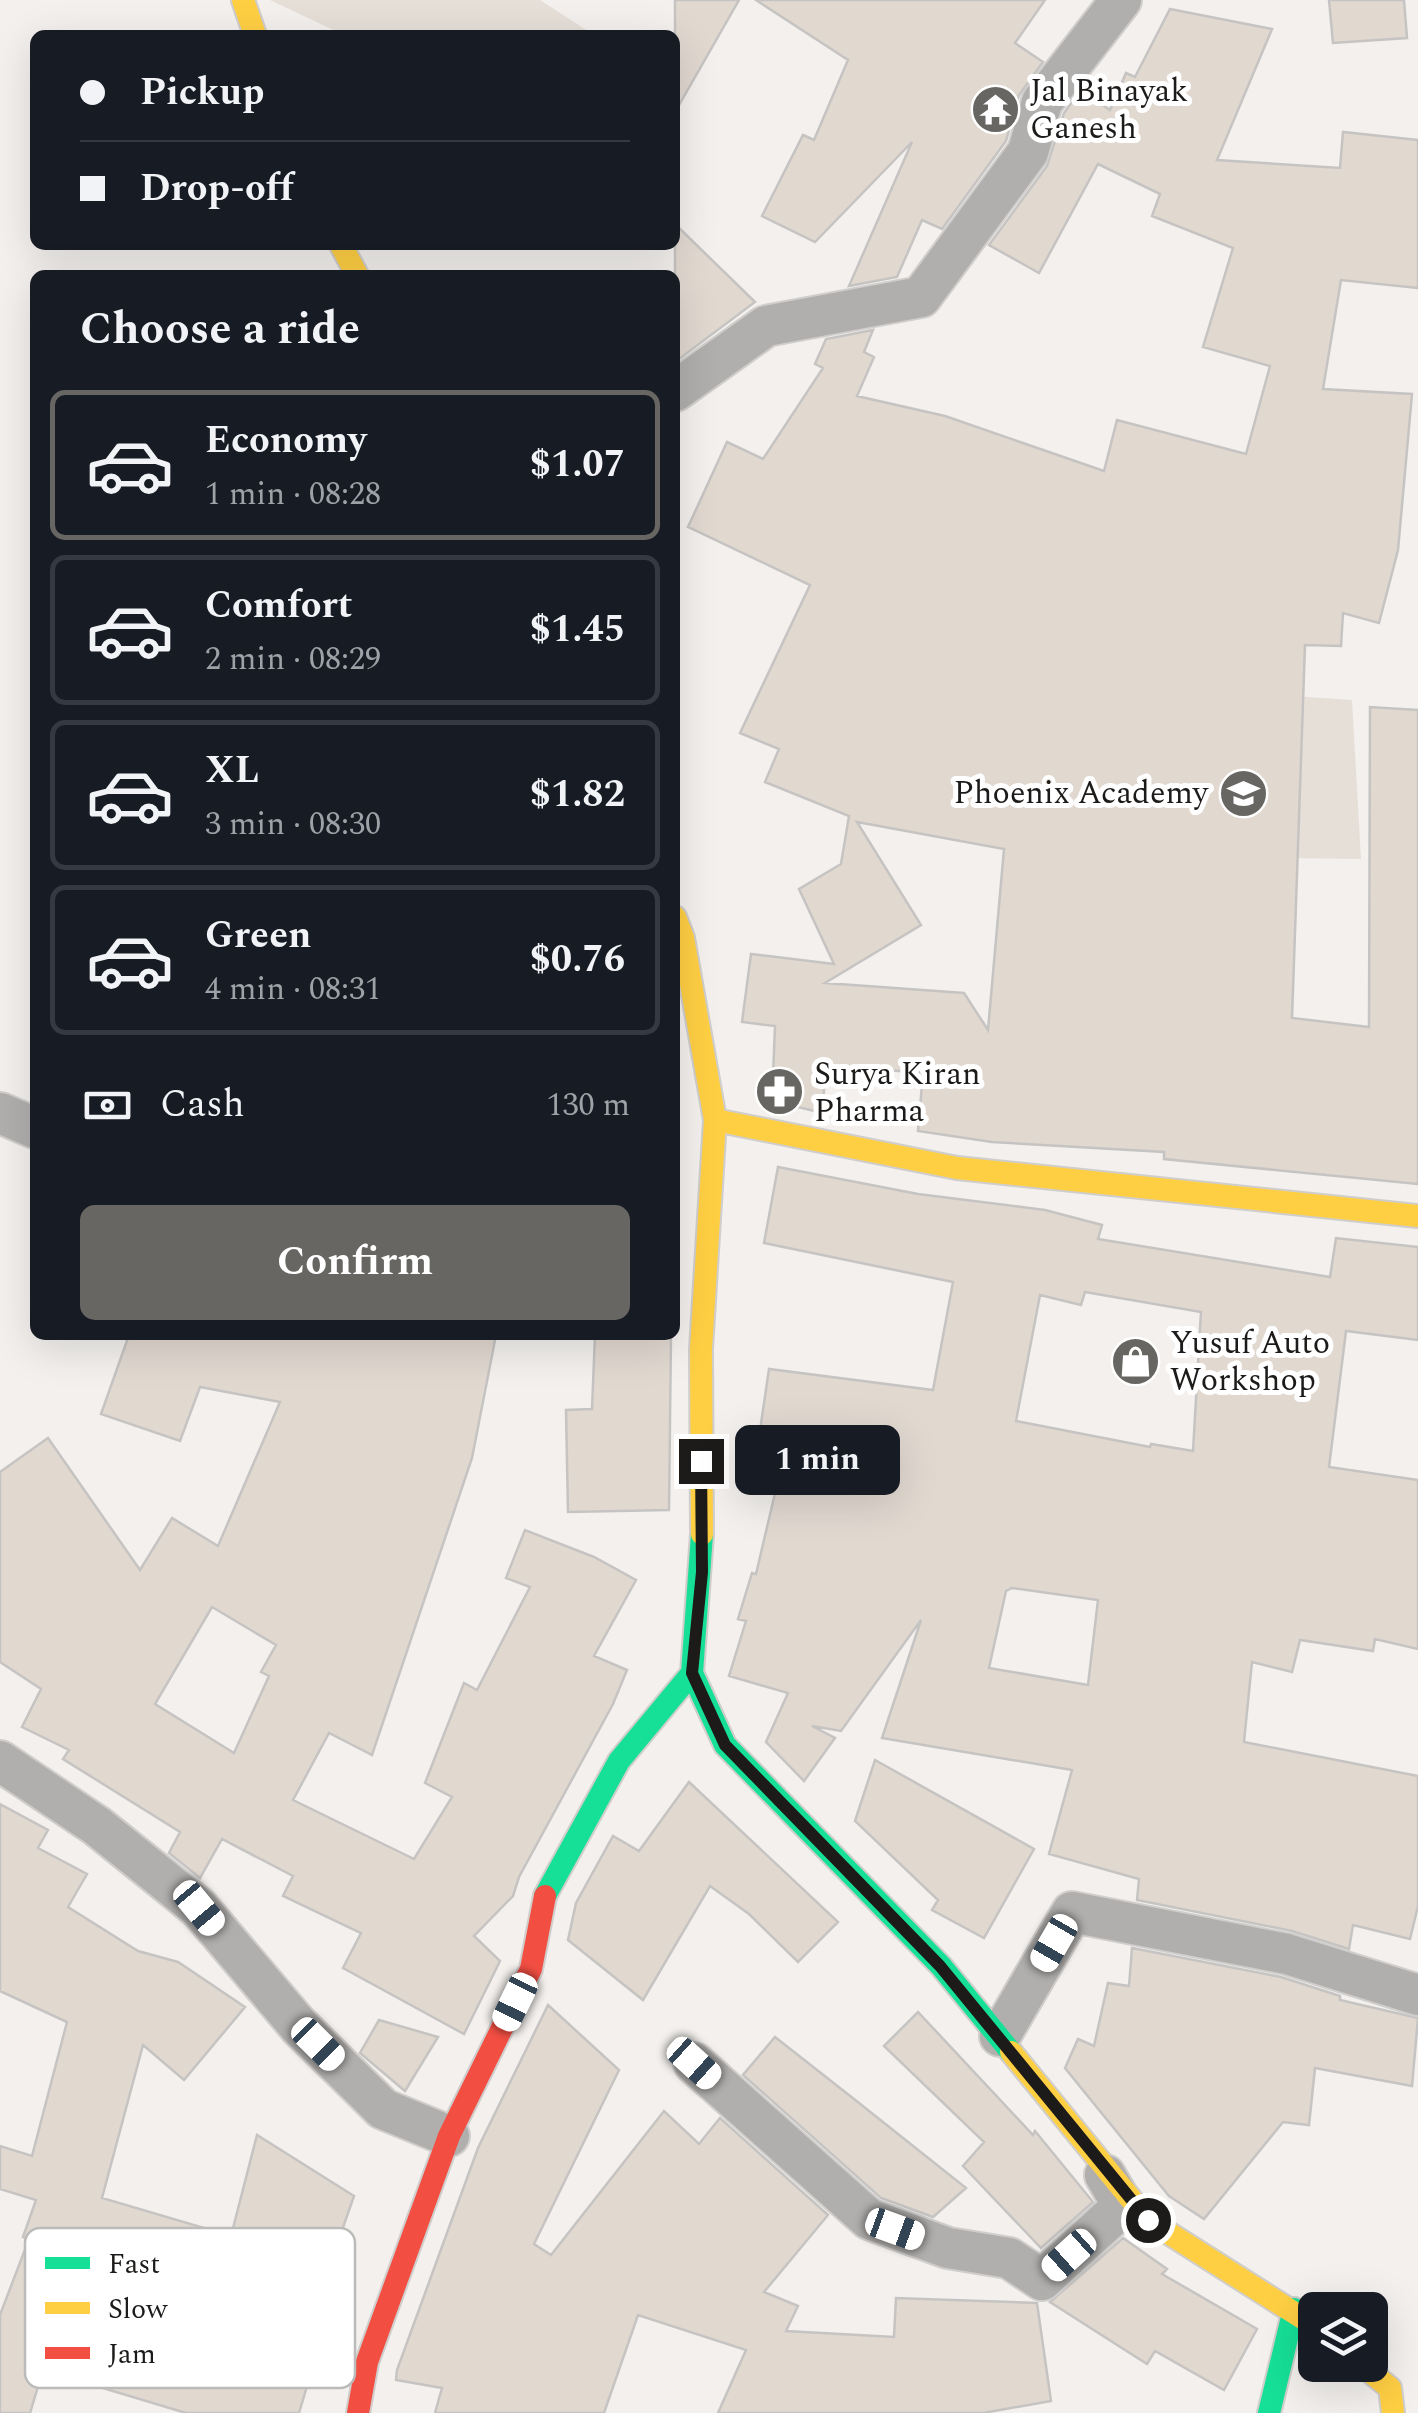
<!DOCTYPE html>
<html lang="en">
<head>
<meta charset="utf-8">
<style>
  body { margin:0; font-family:Spectral,serif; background:#242831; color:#f1f3f6; height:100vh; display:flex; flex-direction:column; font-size:38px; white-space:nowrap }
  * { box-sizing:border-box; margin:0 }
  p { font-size:32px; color:#9ea1a6 }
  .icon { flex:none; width:55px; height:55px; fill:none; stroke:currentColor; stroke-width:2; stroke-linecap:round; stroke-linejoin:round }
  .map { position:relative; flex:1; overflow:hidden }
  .side { position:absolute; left:30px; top:270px; width:650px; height:1070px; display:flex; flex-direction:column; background:#171b24; border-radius:15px; box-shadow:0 10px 40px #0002 }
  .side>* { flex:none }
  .top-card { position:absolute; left:30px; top:30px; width:650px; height:220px; border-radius:15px; box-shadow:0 10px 40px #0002; display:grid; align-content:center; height:220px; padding:0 50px; background:#171b24 }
  .tools { position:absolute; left:1298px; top:2292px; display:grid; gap:20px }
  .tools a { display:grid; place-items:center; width:90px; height:90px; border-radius:15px; background:#171b24; box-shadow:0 10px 40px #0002; font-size:50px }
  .end { position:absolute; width:45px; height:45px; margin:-22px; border:12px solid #1d1b19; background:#fff; box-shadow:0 0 0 5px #fff }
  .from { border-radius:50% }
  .bubble { position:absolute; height:70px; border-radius:15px; background:#171b24; box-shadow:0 10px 40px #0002; font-size:32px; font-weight:700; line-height:70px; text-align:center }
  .car { position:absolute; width:30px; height:60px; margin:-30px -15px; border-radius:12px; box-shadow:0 0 8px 2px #0007; background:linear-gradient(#fff 24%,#345 0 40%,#fff 0 76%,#345 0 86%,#fff 0) }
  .top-card b { display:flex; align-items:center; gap:35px; height:95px; font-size:38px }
  .top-card b+b { border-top:2px solid #363941 }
  .top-card i { width:25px; height:25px; background:#f1f3f6 }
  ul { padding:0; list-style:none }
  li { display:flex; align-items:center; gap:30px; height:150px; margin:0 20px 15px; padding:0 30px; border:5px solid #363941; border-radius:15px }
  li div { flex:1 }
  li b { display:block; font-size:38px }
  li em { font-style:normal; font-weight:700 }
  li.current { border-color:#686663 }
  li>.icon { width:90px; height:90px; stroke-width:1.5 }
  h2 { padding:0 50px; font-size:45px; line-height:120px }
  .pay { display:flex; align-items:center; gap:25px; height:110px; padding:0 50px; font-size:38px }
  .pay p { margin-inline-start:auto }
  .action { display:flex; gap:20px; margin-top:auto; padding:20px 50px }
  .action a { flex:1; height:115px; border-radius:15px; background:#686663; color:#fff; font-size:40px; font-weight:700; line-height:115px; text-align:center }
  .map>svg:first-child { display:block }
  .built { fill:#e5dfd8 }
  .building { fill:#e1d8d0; stroke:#c6c4c2; stroke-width:2.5; fill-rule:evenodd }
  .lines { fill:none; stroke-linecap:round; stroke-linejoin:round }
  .street-casing { stroke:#d0cecc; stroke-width:44 }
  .fast-casing { stroke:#d0cecc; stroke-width:26 }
  .slow-casing { stroke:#d0cecc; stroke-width:26 }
  .jam-casing { stroke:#d0cecc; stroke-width:26 }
  .street { stroke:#b1afad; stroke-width:40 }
  .fast { stroke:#16e098; stroke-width:22 }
  .slow { stroke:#ffcf43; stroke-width:22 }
  .jam { stroke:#f24e42; stroke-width:22 }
  .route { stroke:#1d1b19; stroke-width:12 }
  .labels { text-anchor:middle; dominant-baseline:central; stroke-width:10; stroke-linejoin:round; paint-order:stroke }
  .poi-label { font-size:32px; fill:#1d1b19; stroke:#fff; text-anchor:start }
  .key { fill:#fff; stroke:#bbbbba; stroke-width:2.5 }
  .key-label { font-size:28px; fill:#1d1b19 }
</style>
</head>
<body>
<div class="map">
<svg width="1418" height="2413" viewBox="0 0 1418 2413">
  <rect width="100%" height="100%" fill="#f3f0ed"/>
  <path class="built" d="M270 0H540L594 35H344Z
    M1232 692 1352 700 1361 859 1282 858Z"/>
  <path class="building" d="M675 0H739L675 112Z
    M756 0H1045L1015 43 1043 62 1019 95 1006 141 942 229 922 220 897 277 849 286 912 142 815 242 762 216 803 135 814 140 848 60Z
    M1329 0H1404L1407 38 1333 43Z
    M1170 9 1272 29 1217 160 1340 168 1343 132 1418 140V288L1341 280 1323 389 1412 394 1398 550 1379 623 1343 613 1341 646 1305 645 1292 1018 1369 1027 1370 707 1418 710V1184L1164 1159V1152L992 1142 918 1131 923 1073 825 1065 823 1113 772 1101 775 1026 742 1022 751 954 834 964 799 889 841 864 849 816 765 782 779 749 740 733 810 585 688 527 727 442 763 459 823 368 815 364 826 339 873 330 864 352 874 357 857 396 945 416 1104 471 1117 420 1246 454 1270 366 1203 347 1233 248 1152 216 1160 194 1098 164 1039 273 989 245 1047 166 1064 113 1081 90 1110 110 1126 73 1135 77ZM857 822 1004 849 988 1030 964 993 825 983 921 925Z
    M675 224 755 302 675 362Z
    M778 1167 918 1194 1045 1210 1102 1225 1098 1239 1330 1277 1336 1238 1418 1247V1340L1346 1331 1329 1467 1418 1480V1649L1375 1639 1373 1651 1300 1640 1292 1672 1252 1662 1244 1742 1418 1776V1906L1410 1939 1353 1925 1349 1949 1292 1931 1137 1900 1139 1879 1049 1854 1072 1770 882 1738 921 1620 841 1731 812 1726 835 1738 804 1781 766 1742 788 1693 729 1676 746 1621 738 1619 752 1573 756 1574 784 1455 757 1451 769 1369 933 1390 953 1282 764 1243ZM1085 1292 1201 1312 1193 1451 1151 1444 1150 1447 1016 1421 1040 1295 1081 1305ZM1012 1588 1098 1600 1088 1685 989 1668 1006 1591Z
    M129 1335H496L472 1458 372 1755 329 1733 293 1800 414 1859 452 1797 425 1783 464 1683 477 1690 530 1587 506 1578 525 1530 594 1557 636 1580 594 1656 627 1670 613 1704 519 1877 513 1896 474 1936 500 1961 464 2034 343 1968 361 1933 283 1896 293 1876 222 1839 200 1878 169 1853 180 1832 63 1759 69 1750 22 1727 41 1689 0 1662V1472L48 1438 140 1570 172 1518 218 1546 280 1402 200 1387 180 1441 101 1414ZM212 1607 276 1645 261 1672 269 1676 234 1753 155 1704Z
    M595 1335H671L669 1510 568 1512 566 1410 592 1409Z
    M875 1760 1034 1849 984 1938 932 1910 938 1900 855 1821Z
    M689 1782 838 1922 798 1962 749 1914 710 1886 643 2000 568 1940 576 1903 613 1836 639 1851Z
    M0 1804 48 1830 38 1848 87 1874 68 1907 138 1951 178 1962 245 2007 184 2080 143 2045 102 2198 231 2236 257 2135 354 2196 333 2256 345 2259 299 2413H186L43 2370 30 2413H0V2315L29 2239 23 2237 36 2200 0 2189V2146L32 2156 67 2022 0 1991Z
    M1132 1948 1281 1977 1340 1996V2000L1418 2018 1412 2086 1315 2068 1309 2125 1283 2122 1204 2219 1169 2196 1065 2068 1078 2039 1094 2046 1108 1983 1129 1986Z
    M548 2005 619 2070 534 2244 551 2255 664 2111 699 2144 720 2118 828 2215 764 2292 798 2306 786 2331 894 2337 896 2298 1037 2303 1051 2401 983 2413H718L746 2350 638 2315 604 2413H435L442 2388 396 2380 397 2370 478 2148Z
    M918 2012 1033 2135 1035 2131 1093 2202 1041 2248 963 2166 984 2142 884 2046Z
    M379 2020 438 2037 405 2091 360 2053Z
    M775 2037 854 2099 966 2188 933 2217 881 2198 743 2075Z
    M1123 2238 1167 2269 1162 2274 1257 2329 1224 2390 1155 2351 1147 2364 1050 2302Z"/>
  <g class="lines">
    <defs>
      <path id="street" d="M675 391 766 326 921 297 1028 152 1042 102 1121 0
        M0 1113 35 1128
        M0 1761 97 1826 199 1908 298 2025 383 2109 449 2136
        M1000 2036 1072 1912 1287 1954 1418 1995
        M694 2063 869 2219 948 2248 1009 2258 1042 2280 1123 2206 1105 2175"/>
      <path id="fast" d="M702 1534 692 1673 725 1745 941 1966 1011 2052
        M545 1896 619 1761 692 1673
        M1269 2413 1294 2309"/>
      <path id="slow" d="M243 0 255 35
        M341 245 357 275
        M675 917 683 938 715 1120 701 1349 702 1534
        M715 1120 957 1168 1418 1216
        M1011 2052 1148 2220 1315 2326
        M1362 2365 1390 2388 1393 2413"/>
      <path id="jam" d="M358 2413 367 2362 449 2136 531 1969 545 1896"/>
    </defs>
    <use href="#street" class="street-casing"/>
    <use href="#fast" class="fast-casing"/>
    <use href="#slow" class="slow-casing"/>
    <use href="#jam" class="jam-casing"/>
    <use href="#street" class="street"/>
    <use href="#fast" class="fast"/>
    <use href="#slow" class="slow"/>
    <use href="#jam" class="jam"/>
  </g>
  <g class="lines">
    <path class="route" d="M701 1461 702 1572 692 1673 725 1745 940 1966 1148 2220"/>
  </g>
  <defs>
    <symbol id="temple-disc" viewBox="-11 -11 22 22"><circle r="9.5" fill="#686663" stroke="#fff"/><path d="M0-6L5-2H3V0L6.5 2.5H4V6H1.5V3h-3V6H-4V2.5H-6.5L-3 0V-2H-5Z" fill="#fff"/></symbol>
    <symbol id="school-disc" viewBox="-11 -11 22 22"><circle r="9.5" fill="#686663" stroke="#fff"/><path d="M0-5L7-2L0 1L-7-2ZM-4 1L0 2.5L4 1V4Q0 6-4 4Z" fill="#fff"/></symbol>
    <symbol id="pharmacy-disc" viewBox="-11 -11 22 22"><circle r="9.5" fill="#686663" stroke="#fff"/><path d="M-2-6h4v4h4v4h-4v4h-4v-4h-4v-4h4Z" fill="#fff"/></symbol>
    <symbol id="shop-disc" viewBox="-11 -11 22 22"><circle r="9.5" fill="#686663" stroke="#fff"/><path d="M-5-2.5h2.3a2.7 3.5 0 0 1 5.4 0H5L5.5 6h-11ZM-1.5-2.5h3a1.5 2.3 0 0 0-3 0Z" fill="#fff"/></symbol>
  </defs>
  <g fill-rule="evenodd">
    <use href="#temple-disc" x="968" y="82" width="55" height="55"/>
    <use href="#school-disc" x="1216" y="766" width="55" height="55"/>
    <use href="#pharmacy-disc" x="752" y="1064" width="55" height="55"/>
    <use href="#shop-disc" x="1108" y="1334" width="55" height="55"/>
  </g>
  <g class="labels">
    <g class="poi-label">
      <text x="1030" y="91">Jal Binayak<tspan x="1030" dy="37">Ganesh</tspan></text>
      <text x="1208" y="793" text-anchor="end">Phoenix Academy</text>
      <text x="814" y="1074">Surya Kiran<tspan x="814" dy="37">Pharma</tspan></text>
      <text x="1170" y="1343">Yusuf Auto<tspan x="1170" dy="37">Workshop</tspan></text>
    </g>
  </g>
  <rect x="25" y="2228" width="330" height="160" rx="15" class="key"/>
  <rect x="45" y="2257" width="45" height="12" fill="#16e098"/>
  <rect x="45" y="2302" width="45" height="12" fill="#ffcf43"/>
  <rect x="45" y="2347" width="45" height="12" fill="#f24e42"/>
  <g class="key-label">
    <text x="108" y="2273">Fast</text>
    <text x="108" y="2318">Slow</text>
    <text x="108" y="2363">Jam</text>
  </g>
</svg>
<div class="tools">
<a><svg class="icon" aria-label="layers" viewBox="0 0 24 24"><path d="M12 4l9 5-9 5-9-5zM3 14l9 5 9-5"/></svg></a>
</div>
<i class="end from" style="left:1148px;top:2220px"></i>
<i class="end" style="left:701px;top:1461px"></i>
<div class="bubble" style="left:735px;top:1425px;width:165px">1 min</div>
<i class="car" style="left:199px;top:1908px;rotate:140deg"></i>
<i class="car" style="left:1054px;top:1943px;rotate:210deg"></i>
<i class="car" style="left:515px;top:2002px;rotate:206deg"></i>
<i class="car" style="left:318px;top:2044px;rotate:135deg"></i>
<i class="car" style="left:694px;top:2063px;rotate:132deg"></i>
<i class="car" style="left:895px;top:2229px;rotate:110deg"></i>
<i class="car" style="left:1069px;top:2255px;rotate:228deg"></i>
<div class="top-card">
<b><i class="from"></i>Pickup</b>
<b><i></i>Drop-off</b>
</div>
<section class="side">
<h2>Choose a ride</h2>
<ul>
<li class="current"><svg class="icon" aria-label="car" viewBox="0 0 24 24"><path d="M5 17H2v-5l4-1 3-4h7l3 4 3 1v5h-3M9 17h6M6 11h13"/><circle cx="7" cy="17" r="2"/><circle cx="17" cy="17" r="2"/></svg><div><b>Economy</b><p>1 min · 08:28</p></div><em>$1.07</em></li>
<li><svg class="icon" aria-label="car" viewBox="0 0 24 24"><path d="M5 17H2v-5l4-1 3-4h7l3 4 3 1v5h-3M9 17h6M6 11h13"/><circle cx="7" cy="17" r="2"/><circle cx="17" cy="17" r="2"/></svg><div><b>Comfort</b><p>2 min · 08:29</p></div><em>$1.45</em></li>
<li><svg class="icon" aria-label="car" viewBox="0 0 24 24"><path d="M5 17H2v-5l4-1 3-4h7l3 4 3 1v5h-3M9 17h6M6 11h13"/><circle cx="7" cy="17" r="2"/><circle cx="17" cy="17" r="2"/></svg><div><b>XL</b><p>3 min · 08:30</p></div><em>$1.82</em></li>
<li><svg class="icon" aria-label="car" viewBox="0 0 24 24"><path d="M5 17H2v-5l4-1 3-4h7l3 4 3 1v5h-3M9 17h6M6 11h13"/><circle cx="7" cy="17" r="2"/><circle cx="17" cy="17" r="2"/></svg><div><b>Green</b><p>4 min · 08:31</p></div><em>$0.76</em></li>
</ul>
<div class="pay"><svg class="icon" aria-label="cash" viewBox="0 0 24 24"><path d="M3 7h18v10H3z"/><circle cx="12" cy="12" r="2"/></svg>Cash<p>130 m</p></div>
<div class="action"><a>Confirm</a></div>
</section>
</div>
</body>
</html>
